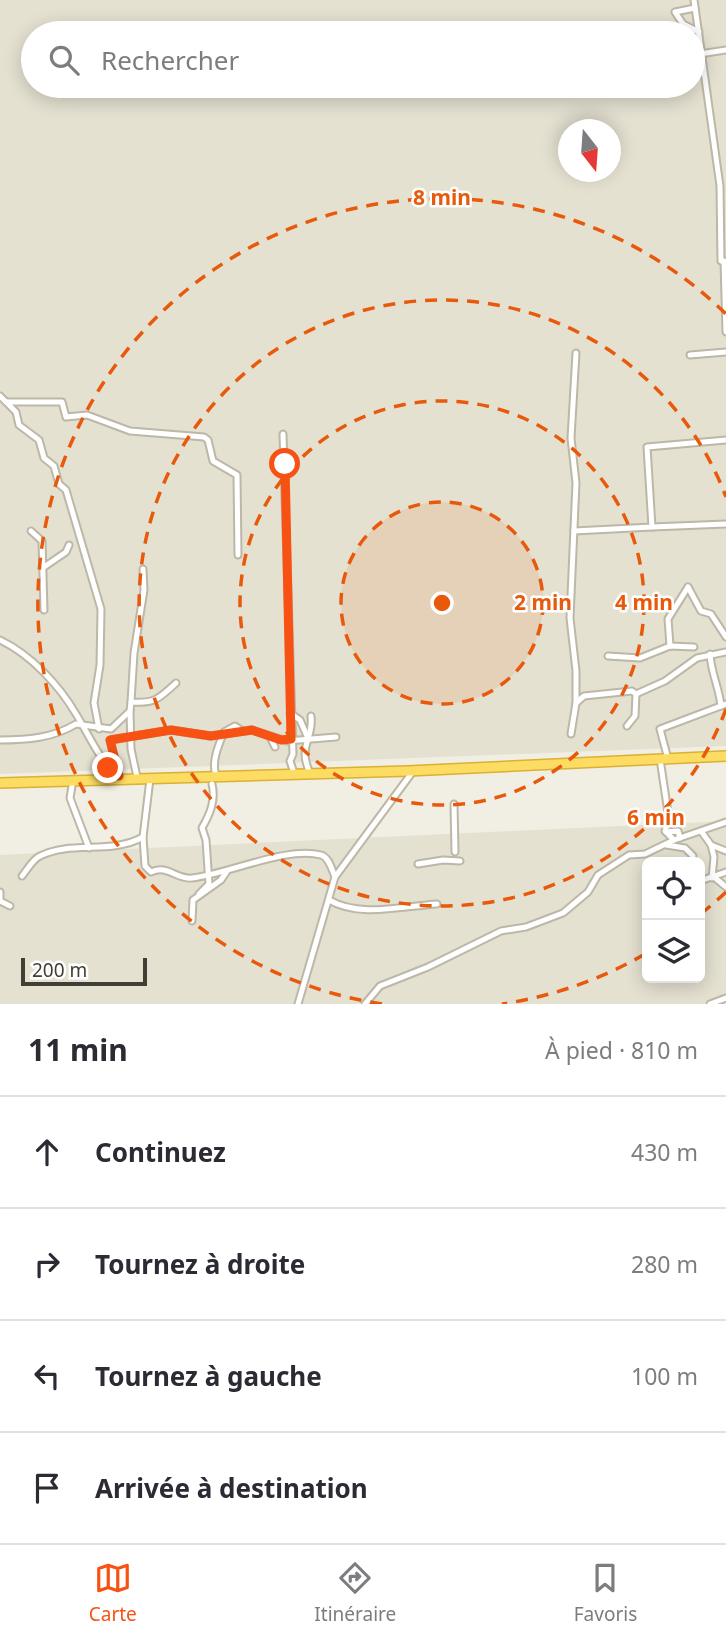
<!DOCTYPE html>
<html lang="fr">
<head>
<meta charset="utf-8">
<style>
  :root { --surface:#fff; --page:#f7f7f7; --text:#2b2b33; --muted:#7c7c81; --line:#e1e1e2; --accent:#f75214 }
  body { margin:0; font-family:"Noto Sans",sans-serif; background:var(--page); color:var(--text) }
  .controls { position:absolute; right:21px; bottom:21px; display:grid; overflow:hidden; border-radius:10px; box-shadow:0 4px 18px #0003 }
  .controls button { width:63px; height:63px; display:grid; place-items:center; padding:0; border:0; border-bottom:2px solid var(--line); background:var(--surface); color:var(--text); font:35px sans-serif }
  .compass { position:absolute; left:558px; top:119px; width:63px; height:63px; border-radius:50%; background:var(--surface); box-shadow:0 4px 18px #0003; rotate:163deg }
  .scale { position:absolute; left:21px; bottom:18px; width:126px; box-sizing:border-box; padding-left:7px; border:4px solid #433e33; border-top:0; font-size:19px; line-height:24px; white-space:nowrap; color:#433e33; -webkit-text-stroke:5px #fff; paint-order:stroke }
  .stop { position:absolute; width:21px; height:21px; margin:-16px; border:5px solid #f75214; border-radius:50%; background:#fff }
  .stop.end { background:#f75214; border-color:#fff; box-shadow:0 2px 7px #0008 }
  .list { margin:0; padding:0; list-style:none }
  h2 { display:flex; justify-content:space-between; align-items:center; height:91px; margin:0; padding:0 28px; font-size:30px }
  h2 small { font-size:23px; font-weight:400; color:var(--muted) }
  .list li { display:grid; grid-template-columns:46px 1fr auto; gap:21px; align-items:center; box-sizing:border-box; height:112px; padding:0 28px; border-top:2px solid var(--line) }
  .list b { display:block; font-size:26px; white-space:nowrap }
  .list em { font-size:23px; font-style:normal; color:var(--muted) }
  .icon { flex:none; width:38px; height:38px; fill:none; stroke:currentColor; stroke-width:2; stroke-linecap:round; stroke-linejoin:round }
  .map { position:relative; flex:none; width:726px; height:1004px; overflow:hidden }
  .search { position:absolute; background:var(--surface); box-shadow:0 4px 18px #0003; left:21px; right:21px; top:21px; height:77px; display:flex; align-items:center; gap:18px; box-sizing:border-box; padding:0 24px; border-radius:38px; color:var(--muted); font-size:26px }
  .sheet { height:539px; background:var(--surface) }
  nav { display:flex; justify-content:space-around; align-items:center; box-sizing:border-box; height:98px; border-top:2px solid var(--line); background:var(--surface); font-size:19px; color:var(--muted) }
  nav a { display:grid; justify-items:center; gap:4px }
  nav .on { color:var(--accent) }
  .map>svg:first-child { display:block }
  .residential { fill:#e5e1d1; fill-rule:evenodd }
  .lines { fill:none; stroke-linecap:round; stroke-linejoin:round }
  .street-casing { stroke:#bcb7a6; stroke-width:9 }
  .highway-casing { stroke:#dab133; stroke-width:12 }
  .street { stroke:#fff; stroke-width:5 }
  .highway { stroke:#fcdc63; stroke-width:9 }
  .route { stroke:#f75214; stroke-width:9 }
  .ring { fill:none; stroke:#e8590c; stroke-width:3.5; stroke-dasharray:12 9 }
  .centre { fill:#e8590c; stroke:#fff; stroke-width:3.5 }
  .ring-label { font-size:21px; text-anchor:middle; font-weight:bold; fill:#e8590c; stroke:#fff; stroke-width:5; stroke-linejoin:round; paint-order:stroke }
</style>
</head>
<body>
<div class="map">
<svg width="726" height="1004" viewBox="0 0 726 1004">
  <rect width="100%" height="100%" fill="#f1eee3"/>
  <!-- residential -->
  <g class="residential">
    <path d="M 0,0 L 726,0 L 726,746 L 0,774 ZM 33,33 L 693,33 L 693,86 L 33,86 ZM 568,130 L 610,130 L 610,172 L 568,172 Z"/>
    <path d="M 726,821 L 726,1004 L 0,1004 L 0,855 ZM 647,862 L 700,862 L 700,978 L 647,978 Z"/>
  </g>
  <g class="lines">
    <defs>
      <g id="street">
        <path d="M 694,0 L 720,186 L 721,261 L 726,262"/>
        <path d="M 695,8 L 675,12 L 683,24 L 699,32"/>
        <path d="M 693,55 L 726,50"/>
        <path d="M 724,261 L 726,332"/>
        <path d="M 690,355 L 726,352"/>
        <path d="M 0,396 L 16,412 L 19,425 L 39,440 L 44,458 L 54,466 L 59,484 L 66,490 L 101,609 L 100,665 L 94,703 L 99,729"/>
        <path d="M 7,402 L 62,402 L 66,417 L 87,415 L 130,431 L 204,437 L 208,440 L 213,461 L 237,475 L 238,555"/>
        <path d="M 283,434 L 293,754 L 290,761 L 294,773"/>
        <path d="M 652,527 L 726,524"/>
        <path d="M 31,531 L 42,541 L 44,610"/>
        <path d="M 574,531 L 652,527 L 647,447 L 726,440"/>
        <path d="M 44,567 L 66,552 L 69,545"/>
        <path d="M 688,587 L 701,611 L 711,614 L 726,637"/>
        <path d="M 0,640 C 30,654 59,685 76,714 C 89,735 99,760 118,776"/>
        <path d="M 670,646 L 668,619 L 688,587"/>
        <path d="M 710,654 C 711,673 719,687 721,706"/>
        <path d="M 608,656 L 640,658 L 670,646 L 694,647"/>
        <path d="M 131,702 L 134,653 L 144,590 L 143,569"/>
        <path d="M 576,703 L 576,671 L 570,618 L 576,483 L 571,438 L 576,353"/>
        <path d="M 130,711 L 131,749 L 137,777"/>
        <path d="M 290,713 L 300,720 L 307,736"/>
        <path d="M 627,726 L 635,716 L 636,694"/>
        <path d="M 571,734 L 576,703 L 584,696 L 632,691 L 636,694 L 665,681 L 697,658 L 726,652"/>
        <path d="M 270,737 L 275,747"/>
        <path d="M 0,740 C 27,740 53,738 76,724 L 111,729 L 130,711 L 131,702 C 154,704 159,699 176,683"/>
        <path d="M 660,759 L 669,819 L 665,831 L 674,840"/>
        <path d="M 668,759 L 660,729 L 726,704"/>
        <path d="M 310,773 C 297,746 314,739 311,716"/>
        <path d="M 216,775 C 211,762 219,744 224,732 L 235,726 L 241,730"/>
        <path d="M 119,776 L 110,740 L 171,730 L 210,736 L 252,730 L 287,741 L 336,737"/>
        <path d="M 150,779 L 143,837 L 145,866 L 151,872 C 167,864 177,880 192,878 C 229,874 286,846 321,855 C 329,857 332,870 335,877"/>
        <path d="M 73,780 L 70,798 L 89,848"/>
        <path d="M 454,804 L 455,852"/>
        <path d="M 701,831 L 711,845 L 726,851"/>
        <path d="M 666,832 L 678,831 L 680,838"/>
        <path d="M 666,845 L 685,848 L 693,856"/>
        <path d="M 711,845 L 714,857 L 712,878"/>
        <path d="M 418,864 L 443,860 L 460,861"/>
        <path d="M 22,876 C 27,870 33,859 40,856 C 72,840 111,855 143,837"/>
        <path d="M 714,877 L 726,887"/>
        <path d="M 700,881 L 726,872"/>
        <path d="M 0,892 L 0,901 L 10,906"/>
        <path d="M 199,894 L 209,884 L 206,840 L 202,828 C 210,814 216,800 212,784"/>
        <path d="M 329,900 C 360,918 402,906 437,904"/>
        <path d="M 192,921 L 193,900 L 221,880 L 227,871"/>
        <path d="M 298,1004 L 335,877 L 414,770"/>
        <path d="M 365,1004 L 380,986 L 428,967 L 501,931 L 526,927 L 563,913 L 588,892 L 598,875 L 629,855 L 645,854 L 674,840 L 726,822"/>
        <path d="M 710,1004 L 726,998"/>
      </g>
      <path id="highway" d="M 0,783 L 408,771 L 726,756"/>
    </defs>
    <!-- street casing -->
    <use href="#street" class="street-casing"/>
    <!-- highway casing -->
    <use href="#highway" class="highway-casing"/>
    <!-- street -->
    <use href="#street" class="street"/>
    <!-- highway -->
    <use href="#highway" class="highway"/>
  </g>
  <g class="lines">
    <!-- route -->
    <path class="route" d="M 108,768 L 119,776 L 110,740 L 171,730 L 211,736 L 252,730 L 281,740 L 291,739 L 285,464"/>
  </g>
  <!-- distance rings -->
  <circle cx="442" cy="603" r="101" fill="#e8590c" fill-opacity=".12"/>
  <g class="ring">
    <circle cx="442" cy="603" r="101"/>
    <circle cx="442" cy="603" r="202"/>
    <path d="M726 709A303 303 0 1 1 726 497"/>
    <path d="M726 892A405 405 0 0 1 702 913M645 954A405 405 0 0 1 502 1004M382 1004A405 405 0 1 1 726 314"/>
  </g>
  <circle cx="442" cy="603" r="10" class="centre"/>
  <g class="ring-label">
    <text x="442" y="205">8 min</text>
    <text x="543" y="610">2 min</text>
    <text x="644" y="610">4 min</text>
    <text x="656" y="825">6 min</text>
  </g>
</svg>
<div class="controls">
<button><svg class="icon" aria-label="locate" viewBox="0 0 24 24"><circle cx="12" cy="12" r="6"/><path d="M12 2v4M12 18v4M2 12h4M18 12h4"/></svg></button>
<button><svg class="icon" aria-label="layers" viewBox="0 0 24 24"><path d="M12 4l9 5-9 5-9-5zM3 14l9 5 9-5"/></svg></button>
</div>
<svg class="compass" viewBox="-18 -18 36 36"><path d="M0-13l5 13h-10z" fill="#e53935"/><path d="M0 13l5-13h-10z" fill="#7c7c81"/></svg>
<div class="scale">200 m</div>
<div class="stop" style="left:285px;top:464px"></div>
<div class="stop end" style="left:108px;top:768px"></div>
<div class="search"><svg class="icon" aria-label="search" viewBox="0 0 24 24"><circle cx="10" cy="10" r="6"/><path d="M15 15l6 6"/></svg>Rechercher</div>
</div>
<section class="sheet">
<h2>11 min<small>À pied · 810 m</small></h2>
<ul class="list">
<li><svg class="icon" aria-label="ahead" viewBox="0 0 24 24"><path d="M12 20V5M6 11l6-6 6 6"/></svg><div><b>Continuez</b></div><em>430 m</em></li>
<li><svg class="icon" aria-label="right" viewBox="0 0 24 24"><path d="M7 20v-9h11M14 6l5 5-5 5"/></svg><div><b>Tournez à droite</b></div><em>280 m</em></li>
<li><svg class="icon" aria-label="left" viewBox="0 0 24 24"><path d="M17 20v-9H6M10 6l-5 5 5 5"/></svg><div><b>Tournez à gauche</b></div><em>100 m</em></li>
<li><svg class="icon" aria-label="arrive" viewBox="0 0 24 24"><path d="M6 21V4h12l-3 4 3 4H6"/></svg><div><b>Arrivée à destination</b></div></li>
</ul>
</section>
<nav>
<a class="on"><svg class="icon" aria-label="map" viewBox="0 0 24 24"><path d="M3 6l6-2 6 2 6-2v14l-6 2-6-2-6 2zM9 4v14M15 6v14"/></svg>Carte</a>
<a><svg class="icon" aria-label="directions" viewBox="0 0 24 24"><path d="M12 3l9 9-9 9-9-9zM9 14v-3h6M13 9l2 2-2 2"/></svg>Itinéraire</a>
<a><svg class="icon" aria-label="saved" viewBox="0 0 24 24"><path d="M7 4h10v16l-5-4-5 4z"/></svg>Favoris</a>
</nav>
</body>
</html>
